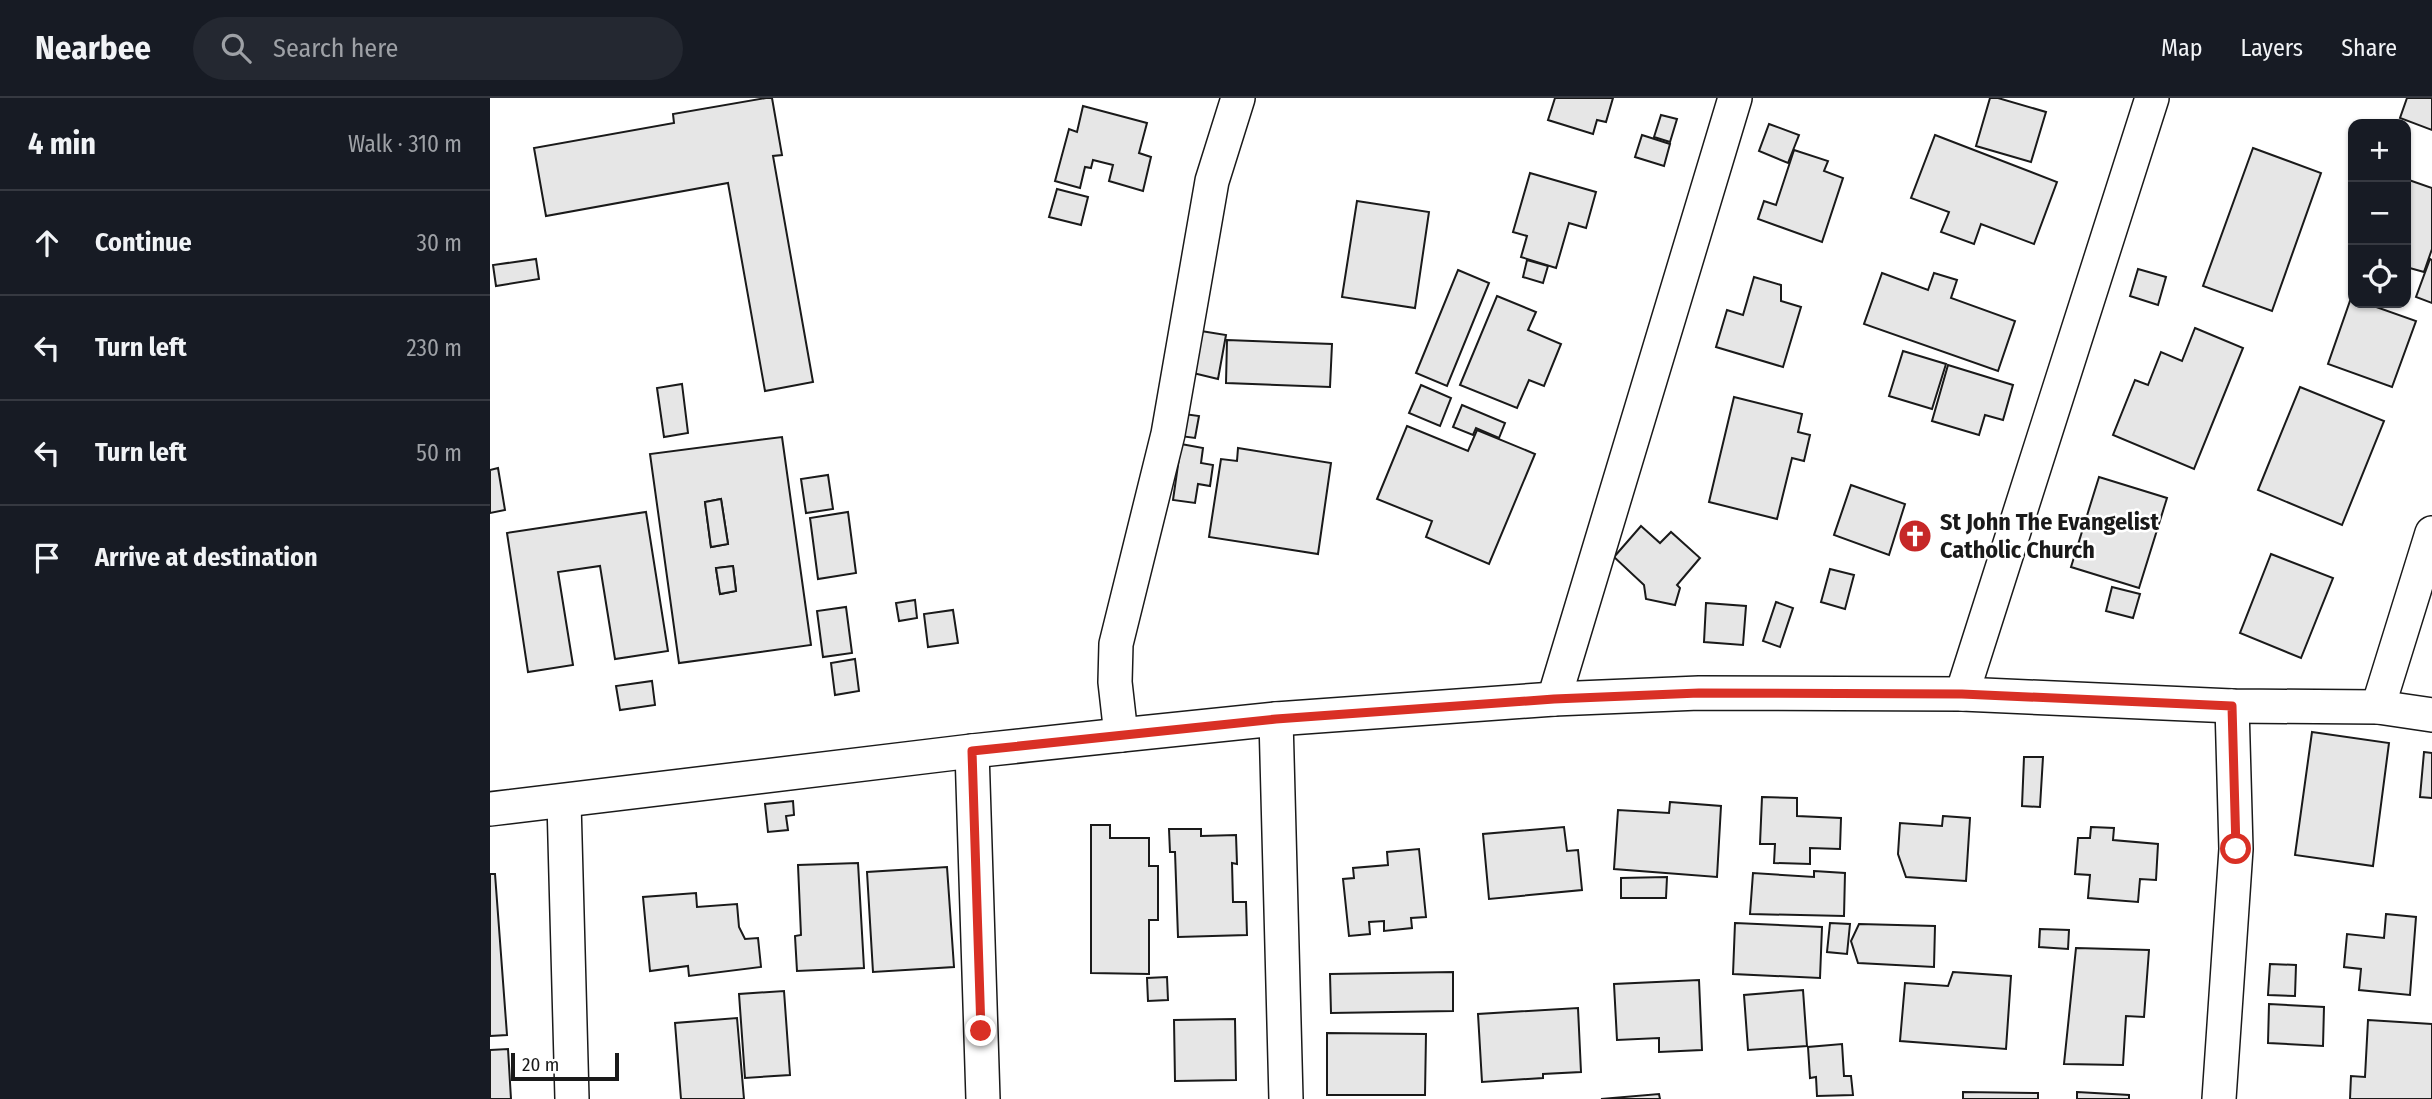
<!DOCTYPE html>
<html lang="en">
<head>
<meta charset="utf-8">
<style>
  :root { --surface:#171b24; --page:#242831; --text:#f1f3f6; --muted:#9ea1a6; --line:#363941 }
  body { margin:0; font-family:"Fira Sans Condensed",sans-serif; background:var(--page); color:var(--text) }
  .controls { position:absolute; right:21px; top:21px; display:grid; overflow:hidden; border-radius:14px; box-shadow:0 2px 5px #0004 }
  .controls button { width:63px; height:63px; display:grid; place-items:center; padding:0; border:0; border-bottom:2px solid var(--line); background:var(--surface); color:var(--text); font:35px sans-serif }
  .scale { position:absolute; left:21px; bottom:18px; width:108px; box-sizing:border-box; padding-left:7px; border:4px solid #1a1a1a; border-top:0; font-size:19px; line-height:24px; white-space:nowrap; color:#1a1a1a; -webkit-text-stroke:5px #fff; paint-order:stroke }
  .stop { position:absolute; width:21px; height:21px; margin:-16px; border:5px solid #d93025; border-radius:50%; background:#fff }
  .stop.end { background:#d93025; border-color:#fff; box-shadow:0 2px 7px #0008 }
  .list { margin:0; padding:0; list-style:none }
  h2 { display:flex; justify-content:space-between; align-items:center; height:91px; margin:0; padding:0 28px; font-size:30px }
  h2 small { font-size:23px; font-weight:400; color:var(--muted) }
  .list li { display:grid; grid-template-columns:46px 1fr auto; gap:21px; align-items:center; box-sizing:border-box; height:105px; padding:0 28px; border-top:2px solid var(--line) }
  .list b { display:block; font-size:26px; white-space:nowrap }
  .list em { font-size:23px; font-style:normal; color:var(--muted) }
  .icon { flex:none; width:38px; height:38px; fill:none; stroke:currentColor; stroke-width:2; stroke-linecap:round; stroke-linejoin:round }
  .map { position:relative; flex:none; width:1942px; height:1001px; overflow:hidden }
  header { display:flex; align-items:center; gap:42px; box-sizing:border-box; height:98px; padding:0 35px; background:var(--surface); border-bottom:2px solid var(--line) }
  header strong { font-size:33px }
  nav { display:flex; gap:38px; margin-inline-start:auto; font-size:24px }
  .search { width:490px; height:63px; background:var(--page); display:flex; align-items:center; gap:18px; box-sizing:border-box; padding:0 24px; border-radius:38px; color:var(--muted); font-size:26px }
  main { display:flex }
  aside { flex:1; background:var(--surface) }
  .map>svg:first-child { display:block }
  .building { fill:#e6e6e6; stroke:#1a1a1a; stroke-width:2; fill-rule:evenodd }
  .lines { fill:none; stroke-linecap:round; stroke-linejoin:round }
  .street-casing { stroke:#1a1a1a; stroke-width:36 }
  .street { stroke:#fff; stroke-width:33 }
  .route { stroke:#d93025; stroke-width:9 }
  .labels { text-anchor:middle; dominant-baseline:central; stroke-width:5; stroke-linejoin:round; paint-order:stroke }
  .poi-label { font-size:24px; font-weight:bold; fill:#1a1a1a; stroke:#fff; text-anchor:start }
</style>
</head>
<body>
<header>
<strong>Nearbee</strong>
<div class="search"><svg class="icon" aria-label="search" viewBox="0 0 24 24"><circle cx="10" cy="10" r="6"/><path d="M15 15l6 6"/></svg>Search here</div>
<nav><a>Map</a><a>Layers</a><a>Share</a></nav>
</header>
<main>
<aside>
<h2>4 min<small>Walk · 310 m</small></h2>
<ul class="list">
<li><svg class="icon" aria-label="ahead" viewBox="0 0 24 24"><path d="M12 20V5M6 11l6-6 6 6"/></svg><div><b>Continue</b></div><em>30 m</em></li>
<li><svg class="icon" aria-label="left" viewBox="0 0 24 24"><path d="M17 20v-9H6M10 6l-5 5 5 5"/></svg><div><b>Turn left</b></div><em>230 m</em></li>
<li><svg class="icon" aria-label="left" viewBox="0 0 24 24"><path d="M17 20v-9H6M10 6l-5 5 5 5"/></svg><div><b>Turn left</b></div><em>50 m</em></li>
<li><svg class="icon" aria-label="arrive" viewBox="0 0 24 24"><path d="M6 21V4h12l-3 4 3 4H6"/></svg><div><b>Arrive at destination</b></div></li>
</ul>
</aside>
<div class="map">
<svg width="1942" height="1001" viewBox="0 0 1942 1001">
  <rect width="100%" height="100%" fill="#fff"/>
  <!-- building -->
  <g class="building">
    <path d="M 276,0 L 282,0 L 292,57 L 283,58 L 323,284 L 275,293 L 238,85 L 56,118 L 44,50 L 184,25 L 183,16 Z"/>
    <path d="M 1065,0 L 1123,0 L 1116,24 L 1107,22 L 1103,36 L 1058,22 Z"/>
    <path d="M 1500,0 L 1508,0 L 1556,14 L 1541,64 L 1486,48 Z"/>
    <path d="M 1917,0 L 1942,0 L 1942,32 L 1910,20 Z"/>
    <path d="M 593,8 L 657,25 L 649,55 L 661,59 L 653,93 L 619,83 L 623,67 L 603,62 L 601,70 L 595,69 L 590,90 L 565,83 L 579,31 L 587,34 Z"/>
    <path d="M 1171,17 L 1187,21 L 1180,44 L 1164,39 Z"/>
    <path d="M 1279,26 L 1309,37 L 1298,65 L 1269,53 Z"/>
    <path d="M 1152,37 L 1180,46 L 1174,68 L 1145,59 Z"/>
    <path d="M 1445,37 L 1567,84 L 1544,146 L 1491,126 L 1484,146 L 1451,134 L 1459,114 L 1421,100 Z"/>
    <path d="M 1763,50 L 1831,75 L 1782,213 L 1713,188 Z"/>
    <path d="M 1304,52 L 1338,63 L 1334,73 L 1353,80 L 1332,144 L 1268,121 L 1274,103 L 1286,107 Z"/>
    <path d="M 1040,75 L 1106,94 L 1096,130 L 1079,125 L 1066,170 L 1031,159 L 1037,138 L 1023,134 Z"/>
    <path d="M 1916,81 L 1942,90 L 1942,151 L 1934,174 L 1916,169 Z"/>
    <path d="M 567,91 L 598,99 L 591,127 L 559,119 Z"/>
    <path d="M 867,103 L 939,114 L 925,210 L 852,199 Z"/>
    <path d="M 46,161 L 49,181 L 6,188 L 3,167 Z"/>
    <path d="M 1940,161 L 1942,162 L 1942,205 L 1926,199 Z"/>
    <path d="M 1037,162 L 1058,168 L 1053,185 L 1033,179 Z"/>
    <path d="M 1648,171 L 1676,179 L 1668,207 L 1640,198 Z"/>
    <path d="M 968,172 L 999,185 L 957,288 L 926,275 Z"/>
    <path d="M 1392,175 L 1438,192 L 1444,175 L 1467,182 L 1461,200 L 1525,223 L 1508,273 L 1374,226 Z"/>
    <path d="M 1264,179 L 1291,187 L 1291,203 L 1311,209 L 1293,269 L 1226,249 L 1237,212 L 1253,217 Z"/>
    <path d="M 1007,198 L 1046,214 L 1038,232 L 1071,246 L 1054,288 L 1039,282 L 1027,310 L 970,287 Z"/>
    <path d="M 1861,200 L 1863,200 L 1863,205 L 1875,205 L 1926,223 L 1902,289 L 1838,266 Z"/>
    <path d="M 1705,230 L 1753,250 L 1704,371 L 1623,337 L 1645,282 L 1658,287 L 1671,254 L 1692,263 Z"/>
    <path d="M 711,233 L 736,237 L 728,281 L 703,275 Z"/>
    <path d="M 737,242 L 842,246 L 840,289 L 736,285 Z"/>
    <path d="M 1413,253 L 1456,266 L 1442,311 L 1399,298 Z"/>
    <path d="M 1458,267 L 1523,287 L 1513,322 L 1495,317 L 1489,337 L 1442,323 Z"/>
    <path d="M 192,286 L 198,335 L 174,339 L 167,290 Z"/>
    <path d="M 931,287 L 961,300 L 950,328 L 919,315 Z"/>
    <path d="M 1810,289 L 1894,323 L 1852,427 L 1768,392 Z"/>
    <path d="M 1244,299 L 1312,316 L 1308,334 L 1320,337 L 1314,363 L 1302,360 L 1287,421 L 1219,404 Z"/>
    <path d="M 972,307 L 1015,325 L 1009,340 L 986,330 L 983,337 L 963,329 Z"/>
    <path d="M 694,316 L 709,318 L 705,340 L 690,338 Z"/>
    <path d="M 917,328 L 978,353 L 987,332 L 1045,356 L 999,466 L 936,439 L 942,423 L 887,401 Z"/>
    <path d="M 292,339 L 321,547 L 189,565 L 160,356 ZM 231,401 L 238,446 L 221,449 L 215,404 ZM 243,468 L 246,493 L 230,496 L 226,470 Z"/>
    <path d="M 691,346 L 713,350 L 711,365 L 723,367 L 720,388 L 708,386 L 705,405 L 683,402 Z"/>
    <path d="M 748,350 L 841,365 L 828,456 L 719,439 L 731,361 L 747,363 Z"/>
    <path d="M 8,370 L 15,412 L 0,415 L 0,372 Z"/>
    <path d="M 338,377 L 343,411 L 316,415 L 311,381 Z"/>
    <path d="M 1609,379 L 1677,400 L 1649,490 L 1581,469 Z"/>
    <path d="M 1361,387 L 1415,406 L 1399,457 L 1344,437 Z"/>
    <path d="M 231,401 L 238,446 L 221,449 L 215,404 Z"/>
    <path d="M 156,414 L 178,553 L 125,561 L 110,468 L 68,474 L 83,567 L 38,574 L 17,435 Z"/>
    <path d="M 358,414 L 366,475 L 328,481 L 320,420 Z"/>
    <path d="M 1151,428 L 1170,445 L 1181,434 L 1210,460 L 1187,487 L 1190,490 L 1185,507 L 1156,501 L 1154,487 L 1124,459 Z"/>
    <path d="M 1781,456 L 1843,480 L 1811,560 L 1750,535 Z"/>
    <path d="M 243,468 L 246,493 L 230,496 L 226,470 Z"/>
    <path d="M 1340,471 L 1364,477 L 1355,511 L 1331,504 Z"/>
    <path d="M 1622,489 L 1650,496 L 1643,520 L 1616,513 Z"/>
    <path d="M 425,502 L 427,520 L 409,523 L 406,505 Z"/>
    <path d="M 1286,504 L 1303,510 L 1290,549 L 1273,543 Z"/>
    <path d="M 1216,505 L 1256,508 L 1253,547 L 1214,544 Z"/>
    <path d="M 356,509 L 362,555 L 333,559 L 327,513 Z"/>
    <path d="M 463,512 L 468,545 L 438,549 L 434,516 Z"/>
    <path d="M 365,561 L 369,593 L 345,597 L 341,565 Z"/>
    <path d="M 162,583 L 165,607 L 130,612 L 126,588 Z"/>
    <path d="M 1822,634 L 1899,645 L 1883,768 L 1805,757 Z"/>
    <path d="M 1934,654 L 1942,655 L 1942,700 L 1930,699 Z"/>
    <path d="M 1534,659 L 1553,659 L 1550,709 L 1532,708 Z"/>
    <path d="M 1272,699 L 1307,700 L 1307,718 L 1351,720 L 1350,751 L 1320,750 L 1320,766 L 1284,765 L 1285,746 L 1270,746 Z"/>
    <path d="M 303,703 L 304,717 L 296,718 L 298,732 L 278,734 L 275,706 Z"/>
    <path d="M 1180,704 L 1231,708 L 1227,779 L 1124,771 L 1128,712 L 1179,715 Z"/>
    <path d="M 1453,718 L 1480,720 L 1476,783 L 1416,779 L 1408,756 L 1410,725 L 1452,728 Z"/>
    <path d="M 601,727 L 620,727 L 620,740 L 659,740 L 659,768 L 668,768 L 668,822 L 659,822 L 659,876 L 601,875 Z"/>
    <path d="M 1074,729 L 1077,753 L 1088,752 L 1092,792 L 999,801 L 993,736 Z"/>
    <path d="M 1601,729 L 1624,730 L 1623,742 L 1668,746 L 1666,782 L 1650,781 L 1648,804 L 1598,800 L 1600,777 L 1585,776 L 1588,740 L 1600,740 Z"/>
    <path d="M 679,731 L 711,731 L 711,738 L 746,737 L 747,766 L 742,765 L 743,804 L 756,804 L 757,837 L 688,839 L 685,754 L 680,754 Z"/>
    <path d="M 929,751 L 936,819 L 921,820 L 922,830 L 894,833 L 894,823 L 879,824 L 880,836 L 859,838 L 853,781 L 864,780 L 863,770 L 898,767 L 897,754 Z"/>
    <path d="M 368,765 L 374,870 L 307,873 L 305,838 L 311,837 L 308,767 Z"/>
    <path d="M 457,769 L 464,869 L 383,874 L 377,774 Z"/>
    <path d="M 1324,773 L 1355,775 L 1354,818 L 1260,816 L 1263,775 L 1324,779 Z"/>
    <path d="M 0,776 L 5,776 L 17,937 L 0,938 Z"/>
    <path d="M 1177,779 L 1176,800 L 1131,800 L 1131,780 Z"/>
    <path d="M 206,795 L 207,809 L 247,806 L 249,829 L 255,841 L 268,840 L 271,869 L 199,878 L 198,868 L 160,873 L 153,799 Z"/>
    <path d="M 1896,816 L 1926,819 L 1920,897 L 1869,892 L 1871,871 L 1854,869 L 1857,836 L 1894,840 Z"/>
    <path d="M 1245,825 L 1332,829 L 1330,880 L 1243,876 Z"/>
    <path d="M 1340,825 L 1360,826 L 1357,856 L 1337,854 Z"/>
    <path d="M 1369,826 L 1445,828 L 1444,869 L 1368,865 L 1361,843 Z"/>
    <path d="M 1550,831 L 1579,832 L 1578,851 L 1549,849 Z"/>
    <path d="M 1586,850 L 1659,852 L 1654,919 L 1636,918 L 1633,967 L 1574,966 Z"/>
    <path d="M 1780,866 L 1806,867 L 1805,898 L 1778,897 Z"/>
    <path d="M 963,874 L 963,913 L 841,915 L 840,876 Z"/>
    <path d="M 1463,874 L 1521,878 L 1516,951 L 1410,943 L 1415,885 L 1458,888 Z"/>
    <path d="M 677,879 L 678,902 L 658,903 L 657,880 Z"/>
    <path d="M 1209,882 L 1212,952 L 1169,954 L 1169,940 L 1127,942 L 1124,886 Z"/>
    <path d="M 1313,892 L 1317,948 L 1258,952 L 1254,897 Z"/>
    <path d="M 294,893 L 300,977 L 255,980 L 249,896 Z"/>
    <path d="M 1779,906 L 1834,909 L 1833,948 L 1778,945 Z"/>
    <path d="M 1088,910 L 1091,974 L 1053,976 L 1053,980 L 992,984 L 988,916 Z"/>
    <path d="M 247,920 L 254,1001 L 191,1001 L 185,925 Z"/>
    <path d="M 745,921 L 746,982 L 685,983 L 684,922 Z"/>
    <path d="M 1878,922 L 1942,926 L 1942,1001 L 1860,1001 L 1861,978 L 1875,979 Z"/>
    <path d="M 837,935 L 936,936 L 935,997 L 837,997 Z"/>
    <path d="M 1352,946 L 1354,978 L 1361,978 L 1363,997 L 1327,998 L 1326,979 L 1320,980 L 1318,949 Z"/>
    <path d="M 18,951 L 21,1001 L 0,1001 L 0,952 Z"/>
    <path d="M 1473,994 L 1548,995 L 1548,1001 L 1473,1001 Z"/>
    <path d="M 1587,994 L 1639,997 L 1639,1001 L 1587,1001 Z"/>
    <path d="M 1169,996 L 1170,1001 L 1111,1001 Z"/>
  </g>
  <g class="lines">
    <defs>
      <g id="street">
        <path d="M 1472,596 L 1662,0"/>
        <path d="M 1064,601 L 1245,0"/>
        <path d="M 1888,609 L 1942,435"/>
        <path d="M 786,621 L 796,1001"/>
        <path d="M 631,637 L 625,584 L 626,546 L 678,336 L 722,83 L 748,0"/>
        <path d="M 482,653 L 493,1001"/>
        <path d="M 74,704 L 82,1001"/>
        <path d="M 0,711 L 482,653 L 631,637 L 786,621 L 1064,601 L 1209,595 L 1472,596 L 1742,608 L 1888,609 L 1942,617"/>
        <path d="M 1729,1001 L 1746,751 L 1742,608"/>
      </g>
    </defs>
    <!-- street casing -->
    <use href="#street" class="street-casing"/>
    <!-- street -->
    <use href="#street" class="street"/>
  </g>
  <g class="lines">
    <!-- route -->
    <path class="route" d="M 491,933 L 482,653 L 786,621 L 1064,601 L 1209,595 L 1472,596 L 1742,608 L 1746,751"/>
  </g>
  <!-- icons -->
  <defs>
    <symbol id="church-disc" viewBox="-11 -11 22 22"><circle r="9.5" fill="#c62828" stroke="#fff"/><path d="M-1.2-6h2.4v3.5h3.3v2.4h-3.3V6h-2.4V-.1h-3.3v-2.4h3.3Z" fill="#fff"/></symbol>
  </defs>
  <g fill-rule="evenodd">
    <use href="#church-disc" x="1406" y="419" width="38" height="38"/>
  </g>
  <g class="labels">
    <!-- poi labels -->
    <g class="poi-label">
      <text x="1450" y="424">St John The Evangelist<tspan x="1450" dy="28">Catholic Church</tspan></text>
    </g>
  </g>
</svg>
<div class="controls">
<button>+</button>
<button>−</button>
<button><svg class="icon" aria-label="locate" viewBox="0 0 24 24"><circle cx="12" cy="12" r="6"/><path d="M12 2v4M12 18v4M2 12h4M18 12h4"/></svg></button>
</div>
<div class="scale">20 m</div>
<div class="stop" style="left:1746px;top:751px"></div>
<div class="stop end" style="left:491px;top:933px"></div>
</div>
</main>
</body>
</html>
